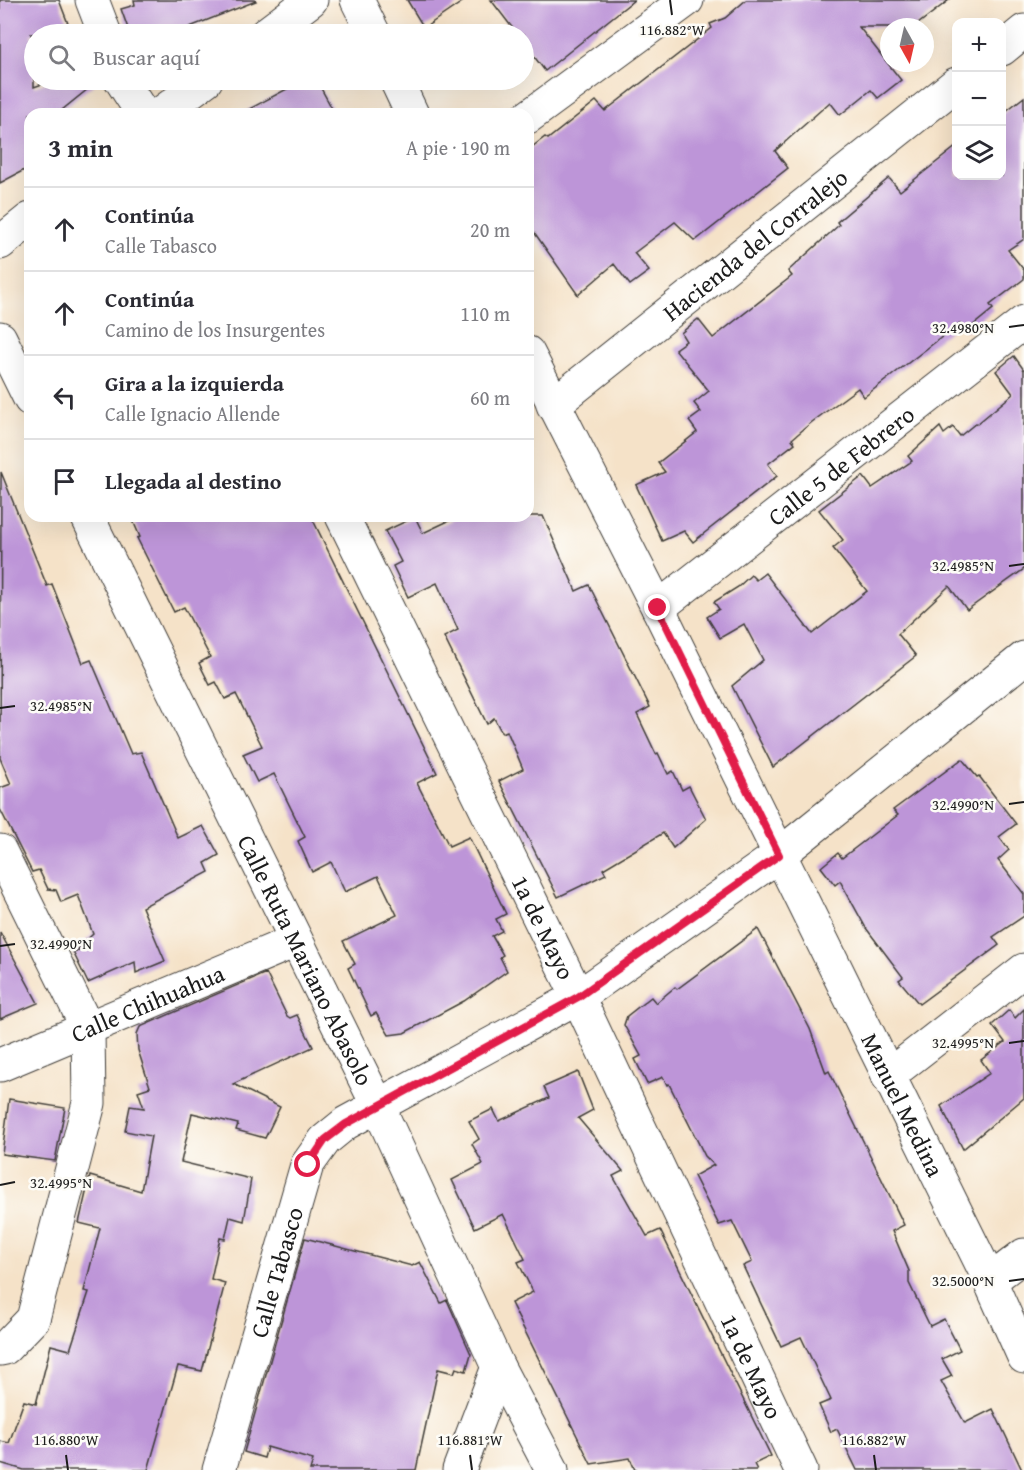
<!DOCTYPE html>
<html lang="es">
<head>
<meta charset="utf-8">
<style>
  :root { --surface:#fff; --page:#f2f2f3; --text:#2b2b33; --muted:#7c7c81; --line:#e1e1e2 }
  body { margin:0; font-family:"Gentium Book Plus",serif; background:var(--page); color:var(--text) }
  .controls { position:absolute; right:18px; top:18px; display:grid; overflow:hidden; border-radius:12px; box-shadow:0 6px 24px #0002 }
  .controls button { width:54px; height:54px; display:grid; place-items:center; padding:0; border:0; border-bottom:2px solid var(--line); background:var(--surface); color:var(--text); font:30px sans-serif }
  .compass { position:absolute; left:880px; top:18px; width:54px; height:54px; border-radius:50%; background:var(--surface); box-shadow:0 6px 24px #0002; rotate:172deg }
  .stop { position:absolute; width:18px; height:18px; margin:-14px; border:4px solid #e11d48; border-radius:50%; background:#fff }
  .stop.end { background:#e11d48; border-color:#fff; box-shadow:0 2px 6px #0008 }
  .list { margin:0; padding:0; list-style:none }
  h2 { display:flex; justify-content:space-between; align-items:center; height:78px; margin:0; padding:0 24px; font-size:26px }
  h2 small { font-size:20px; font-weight:400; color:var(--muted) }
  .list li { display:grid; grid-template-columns:39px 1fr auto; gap:18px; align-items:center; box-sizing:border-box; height:84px; padding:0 24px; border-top:2px solid var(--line) }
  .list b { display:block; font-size:22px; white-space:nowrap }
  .list p { margin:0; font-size:20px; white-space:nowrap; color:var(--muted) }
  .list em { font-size:20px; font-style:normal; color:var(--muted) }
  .icon { flex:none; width:33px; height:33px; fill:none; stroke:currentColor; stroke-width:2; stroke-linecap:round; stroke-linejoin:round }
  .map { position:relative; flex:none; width:1024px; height:1470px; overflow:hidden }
  .search { position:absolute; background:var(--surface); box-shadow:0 6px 24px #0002; left:24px; top:24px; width:510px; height:66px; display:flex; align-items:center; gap:15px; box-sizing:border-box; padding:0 21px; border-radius:33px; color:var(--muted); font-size:22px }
  .panel { position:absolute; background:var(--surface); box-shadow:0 6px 24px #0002; left:24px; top:108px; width:510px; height:414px; border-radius:18px }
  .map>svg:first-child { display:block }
  .building { fill:#bd95d8 }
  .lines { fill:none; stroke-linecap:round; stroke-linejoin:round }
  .street-casing { stroke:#3d3a36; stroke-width:35 }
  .secondary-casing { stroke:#3d3a36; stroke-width:35 }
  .street { stroke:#fff; stroke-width:33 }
  .secondary { stroke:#fff; stroke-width:33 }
  .route { stroke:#e11d48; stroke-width:8 }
  .ticks { fill:none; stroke:#1c1c1c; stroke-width:2 }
  .labels { text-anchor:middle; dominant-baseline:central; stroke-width:5; stroke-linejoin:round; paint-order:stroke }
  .street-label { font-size:24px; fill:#1c1c1c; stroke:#fdfcf7 }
  .ticks-label { font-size:15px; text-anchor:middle; fill:#1c1c1c; stroke:#fdfcf7; stroke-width:5; stroke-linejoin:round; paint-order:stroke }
</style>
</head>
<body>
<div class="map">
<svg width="1024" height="1470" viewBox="0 0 1024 1470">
  <rect width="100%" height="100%" fill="#fdfcf7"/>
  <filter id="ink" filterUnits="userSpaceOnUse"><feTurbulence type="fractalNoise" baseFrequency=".0167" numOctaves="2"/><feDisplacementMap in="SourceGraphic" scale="12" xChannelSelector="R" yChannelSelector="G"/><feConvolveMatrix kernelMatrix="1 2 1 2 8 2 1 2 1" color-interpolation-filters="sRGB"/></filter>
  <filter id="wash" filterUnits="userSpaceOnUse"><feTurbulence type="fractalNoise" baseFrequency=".008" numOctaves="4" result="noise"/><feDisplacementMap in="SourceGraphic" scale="24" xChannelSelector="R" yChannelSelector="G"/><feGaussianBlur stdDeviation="1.35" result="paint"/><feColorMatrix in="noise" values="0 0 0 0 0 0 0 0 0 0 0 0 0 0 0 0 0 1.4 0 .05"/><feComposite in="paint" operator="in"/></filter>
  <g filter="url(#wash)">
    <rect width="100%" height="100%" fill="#f5e2c8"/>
    <g id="blocks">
      <!-- building -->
      <g class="building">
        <path d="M 0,0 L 59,0 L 72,34 L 31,34 L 34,44 L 34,87 L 54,80 L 99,80 L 57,114 L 30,114 L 30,167 L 0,183 Z"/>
        <path d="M 134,0 L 255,0 L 256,1 L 172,34 L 130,34 L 121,9 L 135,5 Z"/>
        <path d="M 407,0 L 465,0 L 424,28 Z"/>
        <path d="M 491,0 L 634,0 L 545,71 L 524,43 L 524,34 L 517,34 Z"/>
        <path d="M 746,0 L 949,0 L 914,27 L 859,27 L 901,80 L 878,98 L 871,90 L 840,115 L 830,102 L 775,151 L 788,168 L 695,241 L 675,222 L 634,253 L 649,271 L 630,285 L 614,264 L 578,295 L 534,232 L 528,232 L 528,150 L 545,137 L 548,139 L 596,101 L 605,111 L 712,28 L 710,24 L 725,18 Z"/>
        <path d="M 317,81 L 335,114 L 240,114 L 300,82 L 304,88 Z"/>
        <path d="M 1024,97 L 1024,239 L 1008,250 L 1024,270 L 1024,279 L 990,305 L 993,309 L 966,331 L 960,323 L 864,397 L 858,388 L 812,422 L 792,439 L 795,443 L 768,464 L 777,476 L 693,542 L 684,531 L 662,541 L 636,485 L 665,472 L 658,463 L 697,432 L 689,421 L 701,412 L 694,403 L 709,391 L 675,349 L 686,341 L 681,333 L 698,319 L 713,338 L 792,276 L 788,271 L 839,225 L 837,222 L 889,178 L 900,191 L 957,146 L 957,176 L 1002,176 L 1002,114 Z"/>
        <path d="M 1014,356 L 1024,370 L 1024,569 L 967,610 L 949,586 L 898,634 L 916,656 L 773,767 L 732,686 L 763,660 L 744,624 L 720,638 L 707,617 L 719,609 L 714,602 L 738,587 L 751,575 L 756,580 L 765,573 L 812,634 L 867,591 L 833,548 L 843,540 L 819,510 L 863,476 L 872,488 L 912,461 L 908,456 L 940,427 L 944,434 L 953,427 L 960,436 L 976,423 L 977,424 L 1013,394 L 996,371 Z"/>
        <path d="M 1,472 L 47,586 L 52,584 L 83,663 L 91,660 L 131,754 L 141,752 L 178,838 L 203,826 L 219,855 L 205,863 L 209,872 L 142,907 L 165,961 L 136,973 L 135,962 L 88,983 L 73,952 L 79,950 L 78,948 L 93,934 L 78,895 L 61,902 L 56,890 L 48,889 L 39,870 L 32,872 L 0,809 L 0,788 L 11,784 L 0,758 Z"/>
        <path d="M 131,516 L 311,516 L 437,773 L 417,783 L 449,846 L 469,837 L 506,914 L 496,919 L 502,931 L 492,936 L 503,955 L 500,957 L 507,971 L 464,1001 L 404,1033 L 389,1035 L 376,1013 L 371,1016 L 348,968 L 355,964 L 343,941 L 397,915 L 378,876 L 345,892 L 331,862 L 312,872 L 298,841 L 305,837 L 274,774 L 257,782 L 243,754 L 262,746 L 236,694 L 225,699 L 216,682 L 210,685 L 199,663 L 210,657 L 184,607 L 174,612 L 137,538 L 140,537 Z"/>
        <path d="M 459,516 L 543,516 L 576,591 L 589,585 L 650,707 L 637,714 L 656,754 L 658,753 L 668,774 L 673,771 L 682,790 L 689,786 L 706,819 L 673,848 L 663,833 L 603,869 L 606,874 L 558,897 L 499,781 L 523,769 L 507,731 L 502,733 L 494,718 L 487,724 L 444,637 L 458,630 L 437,583 L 408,597 L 393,566 L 401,562 L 385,531 L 415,517 L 423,533 Z"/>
        <path d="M 962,759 L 977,777 L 979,776 L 1016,824 L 999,837 L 1009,850 L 998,860 L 1024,894 L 1024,916 L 993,937 L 999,945 L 919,1004 L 899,980 L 903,977 L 866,928 L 840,881 L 835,885 L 821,867 L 838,853 L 842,858 L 898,815 L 893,810 Z"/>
        <path d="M 758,929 L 810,1029 L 826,1073 L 829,1071 L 904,1225 L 892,1231 L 909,1271 L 909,1283 L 930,1326 L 944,1319 L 960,1350 L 942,1359 L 952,1376 L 941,1381 L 965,1423 L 993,1409 L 1022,1470 L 857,1470 L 837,1429 L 831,1432 L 819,1405 L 831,1400 L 801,1337 L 781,1346 L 743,1266 L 752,1262 L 732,1221 L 719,1225 L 694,1176 L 714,1165 L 705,1156 L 669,1084 L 667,1085 L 663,1077 L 647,1084 L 635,1059 L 641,1056 L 624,1025 L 627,1016 L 651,997 L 656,1003 L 675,987 L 677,989 Z"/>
        <path d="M 0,932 L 38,1003 L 0,1019 Z"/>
        <path d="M 266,973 L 287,1016 L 290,1018 L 297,1015 L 313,1047 L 233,1084 L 280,1107 L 265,1138 L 236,1130 L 238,1124 L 192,1113 L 181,1162 L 251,1179 L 244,1221 L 230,1217 L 225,1239 L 220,1238 L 211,1279 L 225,1283 L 202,1371 L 178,1366 L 148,1470 L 24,1470 L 0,1463 L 0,1441 L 9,1443 L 24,1401 L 36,1404 L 51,1345 L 70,1350 L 89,1292 L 84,1291 L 100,1228 L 79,1223 L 90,1176 L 141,1191 L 151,1136 L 125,1131 L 130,1106 L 144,1108 L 138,1091 L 150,1087 L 138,1050 L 137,1034 L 140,1027 Z"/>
        <path d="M 1024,1009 L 1024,1098 L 963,1149 L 941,1106 L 990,1073 L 981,1060 L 1005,1042 L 992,1025 L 1009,1010 L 1015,1018 Z"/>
        <path d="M 578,1072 L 593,1110 L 578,1118 L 623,1171 L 613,1176 L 647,1236 L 660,1230 L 771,1456 L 754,1464 L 757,1470 L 635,1470 L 630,1458 L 591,1464 L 511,1303 L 533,1292 L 518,1262 L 525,1259 L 503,1214 L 475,1228 L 452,1180 L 483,1164 L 472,1144 L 479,1139 L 469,1121 L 493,1109 L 499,1121 L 549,1098 L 544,1087 Z"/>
        <path d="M 9,1099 L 65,1108 L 55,1161 L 2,1154 Z"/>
        <path d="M 305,1238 L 412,1266 L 420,1262 L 441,1303 L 447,1300 L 471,1354 L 466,1371 L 456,1368 L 454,1373 L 438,1369 L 416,1470 L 310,1470 L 313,1460 L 267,1447 L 264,1458 L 244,1452 Z"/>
      </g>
    </g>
  </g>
  <g filter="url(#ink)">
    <use href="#blocks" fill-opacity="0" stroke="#3d3a36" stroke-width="1.5"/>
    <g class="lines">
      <defs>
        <g id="street">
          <path d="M 92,0 L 105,34"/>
          <path d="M 266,34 L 311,0"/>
          <path d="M 1002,49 L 1024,31"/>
          <path d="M 121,80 L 143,114"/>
          <path d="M 160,114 L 206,80"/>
          <path d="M 528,117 L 687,0"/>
          <path d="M 0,243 L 30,219"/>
          <path d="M 0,338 L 30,399"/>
          <path id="s1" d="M 553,405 L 956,84"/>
          <path id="s2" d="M 87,516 L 378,1106 L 498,1367 L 552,1470"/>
          <path id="s3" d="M 342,516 L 578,997 L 801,1470"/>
          <path id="s4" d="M 658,608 L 1024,322"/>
          <path d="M 0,851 L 88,1029 L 89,1103 L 33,1319 L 5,1348 L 0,1349"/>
          <path id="s5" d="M 0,1065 L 295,941"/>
          <path d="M 888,1076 L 1024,970"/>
          <path d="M 990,1281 L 1024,1255"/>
          <path id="s6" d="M 219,1470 L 307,1165 L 325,1140 L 346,1123 L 578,997 L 779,855 L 1024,658"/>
          <path d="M 459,1470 L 498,1367"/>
        </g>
        <g id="secondary">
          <path d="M 357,0 L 374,34"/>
          <path d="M 396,80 L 412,114"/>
          <path id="s7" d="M 528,353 L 658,608 L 990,1281 L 1024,1357"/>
        </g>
      </defs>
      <!-- street casing -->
      <use href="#street" class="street-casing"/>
      <!-- secondary casing -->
      <use href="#secondary" class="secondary-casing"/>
      <!-- street -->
      <use href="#street" class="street"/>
      <!-- secondary -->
      <use href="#secondary" class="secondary"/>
    </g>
  </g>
  <g class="lines" filter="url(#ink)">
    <!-- route -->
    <path class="route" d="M 308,1165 L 325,1140 L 346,1124 L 578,997 L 779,855 L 658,608"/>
  </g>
  <!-- ticks -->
  <path class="ticks" d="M 670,0 L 672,15M 1009,327 L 1024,325M 1009,566 L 1024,564M 0,708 L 15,706M 1009,804 L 1024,802M 0,946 L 15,944M 1009,1043 L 1024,1041M 0,1185 L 15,1182M 1009,1281 L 1024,1279M 66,1455 L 68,1470M 470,1455 L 472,1470M 874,1455 L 876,1470"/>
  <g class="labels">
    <!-- street labels -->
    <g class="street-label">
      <text stroke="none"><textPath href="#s1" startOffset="258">Hacienda del Corralejo</textPath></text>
      <text stroke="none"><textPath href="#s4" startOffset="232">Calle 5 de Febrero</textPath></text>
      <text stroke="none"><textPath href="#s3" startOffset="458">1a de Mayo</textPath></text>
      <text stroke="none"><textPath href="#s2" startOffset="495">Calle Ruta Mariano Abasolo</textPath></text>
      <text stroke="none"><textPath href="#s5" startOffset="160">Calle Chihuahua</textPath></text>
      <text stroke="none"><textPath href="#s7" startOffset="840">Manuel Medina</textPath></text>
      <text stroke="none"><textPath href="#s6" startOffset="206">Calle Tabasco</textPath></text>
      <text stroke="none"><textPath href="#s3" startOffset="944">1a de Mayo</textPath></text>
    </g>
  </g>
  <g class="ticks-label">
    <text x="672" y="35">116.882°W</text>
    <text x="963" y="333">32.4980°N</text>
    <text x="963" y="571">32.4985°N</text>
    <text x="61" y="711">32.4985°N</text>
    <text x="963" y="810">32.4990°N</text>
    <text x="61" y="949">32.4990°N</text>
    <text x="963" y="1048">32.4995°N</text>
    <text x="61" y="1188">32.4995°N</text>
    <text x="963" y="1286">32.5000°N</text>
    <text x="66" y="1445">116.880°W</text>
    <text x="470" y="1445">116.881°W</text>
    <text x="874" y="1445">116.882°W</text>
  </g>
</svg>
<div class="controls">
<button>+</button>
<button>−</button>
<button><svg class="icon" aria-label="layers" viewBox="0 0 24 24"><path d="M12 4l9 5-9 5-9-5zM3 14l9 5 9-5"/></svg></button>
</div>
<svg class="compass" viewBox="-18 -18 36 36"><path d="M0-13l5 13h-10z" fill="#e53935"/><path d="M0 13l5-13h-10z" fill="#7c7c81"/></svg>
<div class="stop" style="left:308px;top:1165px"></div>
<div class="stop end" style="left:658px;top:608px"></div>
<div class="search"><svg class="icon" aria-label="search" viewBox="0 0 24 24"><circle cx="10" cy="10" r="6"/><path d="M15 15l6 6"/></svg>Buscar aquí</div>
<section class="panel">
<h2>3 min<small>A pie · 190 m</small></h2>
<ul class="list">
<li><svg class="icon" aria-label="ahead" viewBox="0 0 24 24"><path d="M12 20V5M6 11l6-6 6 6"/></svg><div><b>Continúa</b><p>Calle Tabasco</p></div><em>20 m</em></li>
<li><svg class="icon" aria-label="ahead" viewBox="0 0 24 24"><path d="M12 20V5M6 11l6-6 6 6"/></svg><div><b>Continúa</b><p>Camino de los Insurgentes</p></div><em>110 m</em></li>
<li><svg class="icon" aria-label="left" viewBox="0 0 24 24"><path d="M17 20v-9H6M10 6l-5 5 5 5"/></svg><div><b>Gira a la izquierda</b><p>Calle Ignacio Allende</p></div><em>60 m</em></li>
<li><svg class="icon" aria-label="arrive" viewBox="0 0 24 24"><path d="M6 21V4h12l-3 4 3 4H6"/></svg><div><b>Llegada al destino</b></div></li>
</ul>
</section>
</div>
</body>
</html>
